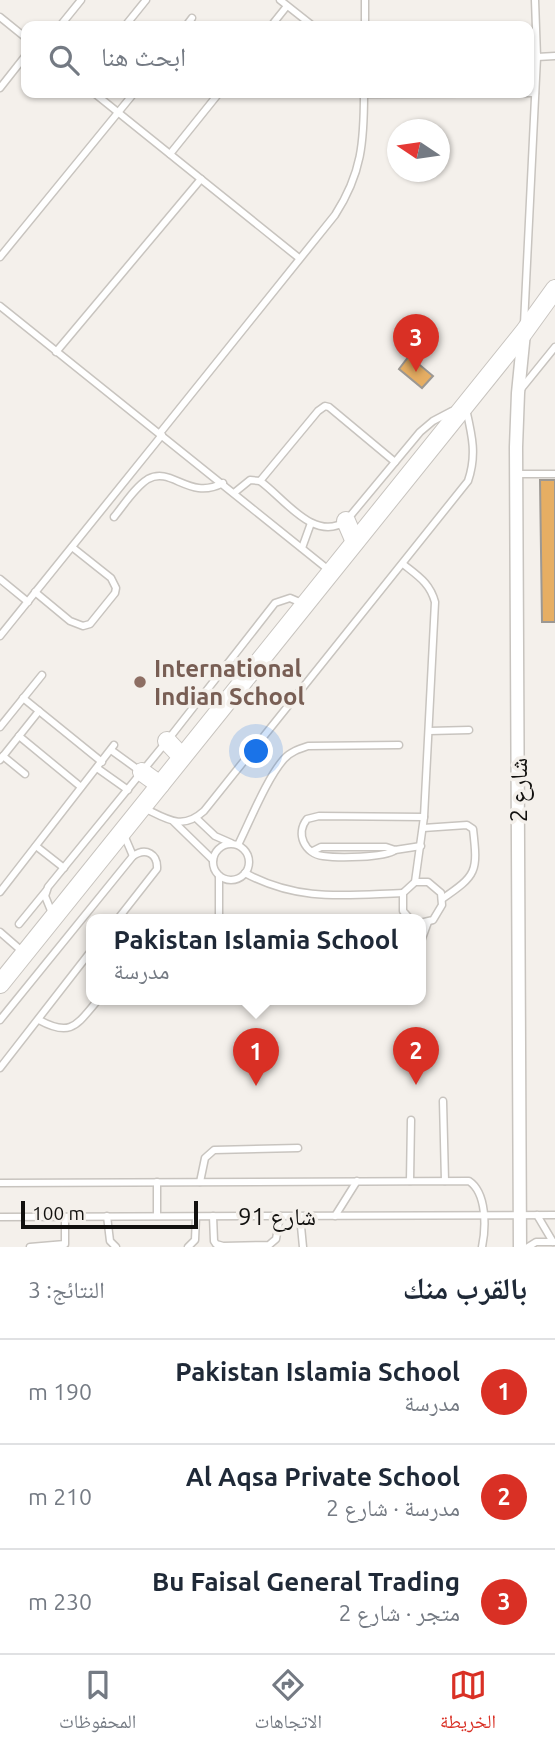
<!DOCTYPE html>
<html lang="ar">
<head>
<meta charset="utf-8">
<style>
  :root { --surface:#fff; --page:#f6f6f7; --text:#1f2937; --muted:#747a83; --line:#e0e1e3; --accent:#d93025 }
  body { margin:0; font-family:Ubuntu,"Noto Naskh Arabic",sans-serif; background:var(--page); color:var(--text); direction:rtl }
  .compass { position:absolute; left:387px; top:119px; width:63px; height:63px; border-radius:50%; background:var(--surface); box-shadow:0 2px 5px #0004; rotate:283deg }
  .scale { position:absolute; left:21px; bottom:18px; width:177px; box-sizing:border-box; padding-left:7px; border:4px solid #12110f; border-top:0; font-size:19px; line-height:24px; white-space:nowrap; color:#12110f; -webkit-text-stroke:5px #f4f0eb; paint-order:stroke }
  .you { position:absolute; left:257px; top:752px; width:24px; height:24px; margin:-18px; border:5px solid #fff; border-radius:50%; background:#1a73e8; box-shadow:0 0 0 10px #1a73e833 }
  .badge { display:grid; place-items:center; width:46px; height:46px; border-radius:50%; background:var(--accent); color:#fff; font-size:23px; font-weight:700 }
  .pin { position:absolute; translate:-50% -58px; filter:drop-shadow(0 2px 4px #0008) }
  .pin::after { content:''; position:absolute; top:37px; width:24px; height:21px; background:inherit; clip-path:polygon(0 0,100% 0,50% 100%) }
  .popup { position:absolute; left:86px; top:914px; width:340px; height:91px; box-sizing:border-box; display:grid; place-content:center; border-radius:14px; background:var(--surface); filter:drop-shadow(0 2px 5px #0005); font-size:23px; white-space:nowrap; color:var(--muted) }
  .popup b { font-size:26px; color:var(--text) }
  .popup::after { content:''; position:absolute; left:50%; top:100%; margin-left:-14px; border:14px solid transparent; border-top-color:var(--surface) }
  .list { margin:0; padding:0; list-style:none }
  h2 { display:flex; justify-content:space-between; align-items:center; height:91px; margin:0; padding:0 28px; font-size:30px }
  h2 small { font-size:23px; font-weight:400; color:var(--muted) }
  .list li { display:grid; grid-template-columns:46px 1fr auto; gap:21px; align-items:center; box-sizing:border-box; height:105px; padding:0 28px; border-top:2px solid var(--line) }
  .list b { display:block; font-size:26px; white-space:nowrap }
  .list p { margin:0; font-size:23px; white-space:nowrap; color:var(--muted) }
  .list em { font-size:23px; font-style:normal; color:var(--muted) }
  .icon { flex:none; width:38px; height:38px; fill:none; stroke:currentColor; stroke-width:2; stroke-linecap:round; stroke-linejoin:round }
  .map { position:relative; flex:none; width:555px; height:1247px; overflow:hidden; direction:ltr }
  .search { position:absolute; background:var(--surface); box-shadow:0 2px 5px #0004; left:21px; right:21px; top:21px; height:77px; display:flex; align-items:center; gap:18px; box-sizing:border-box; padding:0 24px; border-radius:14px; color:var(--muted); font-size:26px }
  .sheet { height:406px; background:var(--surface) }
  nav { display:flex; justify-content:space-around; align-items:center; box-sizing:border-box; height:98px; border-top:2px solid var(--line); background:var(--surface); font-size:19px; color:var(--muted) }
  nav a { display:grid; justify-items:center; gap:4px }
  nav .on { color:var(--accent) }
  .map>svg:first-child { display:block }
  .building { fill:#e6ae63; stroke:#9c9893; stroke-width:2 }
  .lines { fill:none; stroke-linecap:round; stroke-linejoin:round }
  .lane-casing { stroke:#c8c4bf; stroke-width:9 }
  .street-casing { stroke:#c8c4bf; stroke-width:15 }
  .secondary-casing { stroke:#c8c4bf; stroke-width:20 }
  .lane { stroke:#fff; stroke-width:6 }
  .street { stroke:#fff; stroke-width:12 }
  .secondary { stroke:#fff; stroke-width:18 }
  .education-dot { fill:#8d6e63; stroke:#f4f0eb; stroke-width:2.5 }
  .labels { text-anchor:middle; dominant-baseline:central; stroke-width:7; stroke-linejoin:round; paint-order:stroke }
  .education-label { font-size:24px; font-weight:bold; fill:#785e54; stroke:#f4f0eb; text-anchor:start }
  .street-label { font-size:24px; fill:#12110f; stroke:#f4f0eb }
</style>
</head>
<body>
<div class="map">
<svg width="555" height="1247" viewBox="0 0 555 1247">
  <rect width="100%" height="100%" fill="#f4f0eb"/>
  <!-- building -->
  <g class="building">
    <path d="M 409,356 L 433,376 L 422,388 L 399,369 Z"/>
    <path d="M 540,480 L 555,480 L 555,622 L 542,622 Z"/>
  </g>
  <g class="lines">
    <defs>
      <g id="lane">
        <path d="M 280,0 L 313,26"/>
        <path d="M 365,0 L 365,26"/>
        <path d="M 535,0 L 537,57 L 555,56"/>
        <path d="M 0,17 L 26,38"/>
        <path d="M 60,26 L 81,0"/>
        <path d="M 125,26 L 146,0"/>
        <path d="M 186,26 L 192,18"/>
        <path d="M 271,26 L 287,6"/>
        <path d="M 0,88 L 26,55"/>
        <path d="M 94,93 L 299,258"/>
        <path d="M 363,94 L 535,93"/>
        <path d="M 170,154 L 219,93"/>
        <path d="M 0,257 L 134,93"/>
        <path d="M 0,306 L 330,571"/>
        <path d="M 524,324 L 537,57"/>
        <path d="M 56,352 L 201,179"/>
        <path d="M 521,389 L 555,347"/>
        <path d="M 160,433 L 335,215 C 362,173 364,142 364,93"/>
        <path d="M 517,474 L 555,474"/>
        <path d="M 260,481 L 318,411 L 325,406 L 329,407 L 395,462"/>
        <path d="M 234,493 L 250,480 L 260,481 C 284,498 314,543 346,521 L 420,432 L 433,421 L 452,411"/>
        <path d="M 114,517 C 124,505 135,487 148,479 C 172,466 189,501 223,483"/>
        <path d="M 302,548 L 311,523"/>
        <path d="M 403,564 C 418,576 430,583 435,602 L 424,817 L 415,882"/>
        <path d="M 0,579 L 28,602"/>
        <path d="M 35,592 L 70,621 L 83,626 L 90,624 L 115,593 L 116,588 L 111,578 L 72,547"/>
        <path d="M 0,636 L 162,435"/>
        <path d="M 23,698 L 102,762"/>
        <path d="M 0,727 L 42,675"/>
        <path d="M 429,731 L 469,730"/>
        <path d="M 19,736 L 81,787"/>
        <path d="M 111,750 L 140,771"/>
        <path d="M 3,756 L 25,774"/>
        <path d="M 0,760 L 39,711"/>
        <path d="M 97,768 L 128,790"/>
        <path d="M 144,808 C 167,819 182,831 204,811 L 468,481 C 477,455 472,435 466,409"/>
        <path d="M 196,818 L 215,836 L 231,843"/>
        <path d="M 174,822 L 213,860"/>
        <path d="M 423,828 L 467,825 L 473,829 C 478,872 477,875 442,899"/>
        <path d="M 124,835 L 133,856"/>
        <circle cx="231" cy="862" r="18"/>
        <path d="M 238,845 C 250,821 267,778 284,759 C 290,752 299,749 308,746 L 399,745"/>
        <path d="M 36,846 L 64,868"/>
        <path d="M 395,850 C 384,858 338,858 323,856 C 305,854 295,834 307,819 L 319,816 L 424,817"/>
        <path d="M 313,851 L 321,847 L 386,847 L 395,850 L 421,846"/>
        <path d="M 245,873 C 299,902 344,895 403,893"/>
        <path d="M 0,892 L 114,745"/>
        <path d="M 52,913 L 45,896 L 48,887 L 167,741 L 275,603 L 290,598 L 304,604"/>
        <path d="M 219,920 L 219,876"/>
        <path d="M 411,920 L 403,911 L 403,893 L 415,882 L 428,882 L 441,893 L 442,905 L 433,920 L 420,923"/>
        <path d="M 19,924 L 46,891"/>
        <path d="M 0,932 L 23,952"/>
        <path d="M 420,944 L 428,922"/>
        <path d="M 0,1020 L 133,856 C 146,847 158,854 157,869 L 117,920"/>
        <path d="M 39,1020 C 72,1038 77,1024 98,1000"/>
        <path d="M 0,1068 L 91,951"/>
        <path d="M 443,1101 L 445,1181"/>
        <path d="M 410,1181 L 411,1120"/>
        <path d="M 157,1182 L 157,1216"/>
        <path d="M 200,1182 L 205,1158 L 214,1150 L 298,1148"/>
        <path d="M 0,1183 L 469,1181 C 487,1193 486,1228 482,1247"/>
        <path d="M 537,1215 L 553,1242"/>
        <path d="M 107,1216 L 110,1241 L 116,1247"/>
        <path d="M 213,1216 L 214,1241 L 216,1244 L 223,1246 L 269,1245 L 276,1239 L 280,1216"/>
        <path d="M 300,1216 L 303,1247"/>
        <path d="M 335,1216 L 357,1181"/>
        <path d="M 0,1217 L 555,1215"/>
        <path d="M 30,1247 L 65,1244 L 65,1217"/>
        <path d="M 188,1247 L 195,1240 L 196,1216"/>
        <path d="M 528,1247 L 536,1242 L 555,1242"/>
      </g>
      <path id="street" d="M 520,1247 L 516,447 L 518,393 L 524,333"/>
      <g id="secondary">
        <path d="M 346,521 L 355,542"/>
        <path d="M 167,741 L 181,756"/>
        <path d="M 142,772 L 160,785"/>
        <path d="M 0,984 L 524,332 L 555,289"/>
      </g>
    </defs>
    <!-- lane casing -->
    <use href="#lane" class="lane-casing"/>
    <!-- street casing -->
    <use href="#street" class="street-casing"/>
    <!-- secondary casing -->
    <use href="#secondary" class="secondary-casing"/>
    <!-- lane -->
    <use href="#lane" class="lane"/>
    <!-- street -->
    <use href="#street" class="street"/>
    <!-- secondary -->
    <use href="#secondary" class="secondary"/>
  </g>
  <!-- markers -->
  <circle class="education-dot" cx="140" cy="682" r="7"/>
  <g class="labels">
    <!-- education labels -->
    <g class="education-label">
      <text x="154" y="668">International<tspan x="154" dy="28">Indian School</tspan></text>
    </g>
    <!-- street labels -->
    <g class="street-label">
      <text transform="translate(518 790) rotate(-90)">شارع 2</text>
      <text x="277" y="1216">شارع 91</text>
    </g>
  </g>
</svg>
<svg class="compass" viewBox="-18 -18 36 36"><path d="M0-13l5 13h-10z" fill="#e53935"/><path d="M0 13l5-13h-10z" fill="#747a83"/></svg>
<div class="scale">100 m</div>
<div class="you"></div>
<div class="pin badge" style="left:256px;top:1086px">1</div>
<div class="popup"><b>Pakistan Islamia School</b>مدرسة</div>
<div class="pin badge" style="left:416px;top:1085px">2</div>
<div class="pin badge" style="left:416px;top:372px">3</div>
<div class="search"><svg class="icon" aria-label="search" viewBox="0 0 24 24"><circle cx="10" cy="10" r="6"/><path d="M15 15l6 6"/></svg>ابحث هنا</div>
</div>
<section class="sheet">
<h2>بالقرب منك<small>النتائج: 3</small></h2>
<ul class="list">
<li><span class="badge">1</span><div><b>Pakistan Islamia School</b><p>مدرسة</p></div><em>190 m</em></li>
<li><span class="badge">2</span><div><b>Al Aqsa Private School</b><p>مدرسة · شارع 2</p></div><em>210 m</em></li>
<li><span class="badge">3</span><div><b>Bu Faisal General Trading</b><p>متجر · شارع 2</p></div><em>230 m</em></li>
</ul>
</section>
<nav>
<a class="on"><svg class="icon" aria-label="map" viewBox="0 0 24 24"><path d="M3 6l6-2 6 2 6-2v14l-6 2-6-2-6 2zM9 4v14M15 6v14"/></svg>الخريطة</a>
<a><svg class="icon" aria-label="directions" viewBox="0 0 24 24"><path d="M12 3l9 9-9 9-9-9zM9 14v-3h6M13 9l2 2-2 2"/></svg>الاتجاهات</a>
<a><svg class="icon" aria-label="saved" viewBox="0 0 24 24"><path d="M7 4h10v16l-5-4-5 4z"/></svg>المحفوظات</a>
</nav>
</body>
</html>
